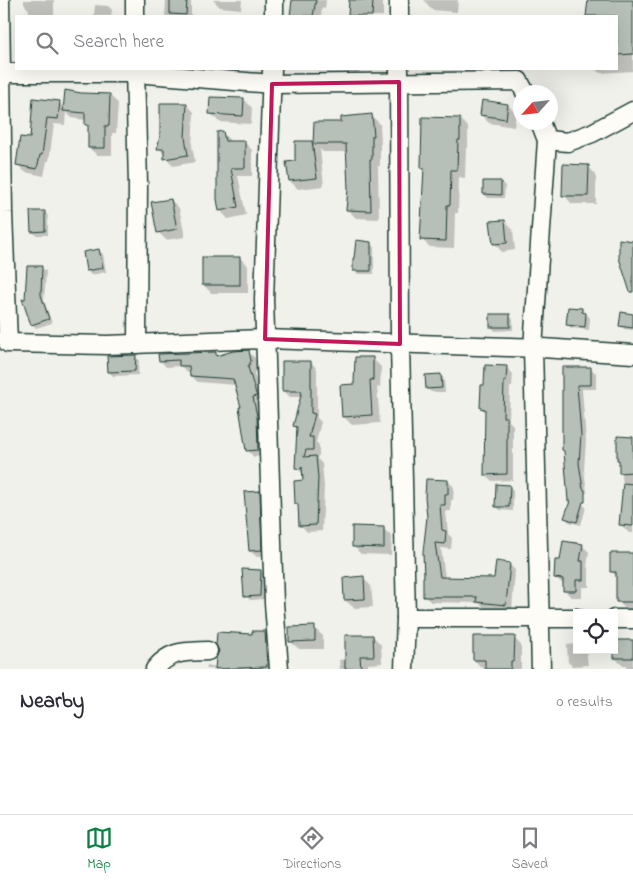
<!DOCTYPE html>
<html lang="en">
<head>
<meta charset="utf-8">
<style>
  :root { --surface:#fff; --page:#f7f7f7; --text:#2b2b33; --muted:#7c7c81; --line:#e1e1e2; --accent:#0b8043 }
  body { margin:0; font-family:"Indie Flower",sans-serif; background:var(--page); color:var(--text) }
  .controls { position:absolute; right:15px; bottom:15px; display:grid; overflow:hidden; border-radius:0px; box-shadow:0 5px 20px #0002 }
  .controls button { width:45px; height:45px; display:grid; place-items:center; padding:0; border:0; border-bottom:1px solid var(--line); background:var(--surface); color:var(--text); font:25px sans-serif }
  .compass { position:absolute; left:513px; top:85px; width:45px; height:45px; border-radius:50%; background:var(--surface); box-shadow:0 5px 20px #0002; rotate:243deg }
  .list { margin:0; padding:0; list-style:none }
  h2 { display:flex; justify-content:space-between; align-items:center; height:65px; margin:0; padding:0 20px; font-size:21px }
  h2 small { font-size:16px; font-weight:400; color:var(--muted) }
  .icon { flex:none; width:28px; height:28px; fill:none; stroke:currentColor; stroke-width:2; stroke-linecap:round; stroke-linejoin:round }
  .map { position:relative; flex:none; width:633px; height:669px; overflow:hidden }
  .search { position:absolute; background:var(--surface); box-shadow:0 5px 20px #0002; left:15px; right:15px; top:15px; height:55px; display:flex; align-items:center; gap:12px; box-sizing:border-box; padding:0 18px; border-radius:0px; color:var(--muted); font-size:19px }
  .sheet { height:145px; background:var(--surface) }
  nav { display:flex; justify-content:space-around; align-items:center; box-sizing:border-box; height:70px; border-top:1px solid var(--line); background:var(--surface); font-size:14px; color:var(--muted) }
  nav a { display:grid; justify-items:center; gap:2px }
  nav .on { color:var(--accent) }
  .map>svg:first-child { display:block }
  .shadow { fill:#0003 }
  .building { fill:#b6bfb8; stroke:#1f3d34 }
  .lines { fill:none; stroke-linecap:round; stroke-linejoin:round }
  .street-casing { stroke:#1f3d34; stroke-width:21 }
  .street { stroke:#fdfcf7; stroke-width:18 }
  .marked { fill:none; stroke:#c2185b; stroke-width:4; stroke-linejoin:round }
</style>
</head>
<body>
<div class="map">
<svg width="633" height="669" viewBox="0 0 633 669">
  <rect width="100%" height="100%" fill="#f0f1eb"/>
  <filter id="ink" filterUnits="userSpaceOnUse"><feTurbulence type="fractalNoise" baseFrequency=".02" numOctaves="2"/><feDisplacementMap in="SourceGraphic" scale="10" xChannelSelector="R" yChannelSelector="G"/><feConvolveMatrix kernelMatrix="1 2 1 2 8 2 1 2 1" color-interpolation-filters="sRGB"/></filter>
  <g filter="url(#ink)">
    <!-- shadow -->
    <g class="shadow">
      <path d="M 24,0 L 54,0 L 54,16 L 29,16 L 29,10 L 24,4 Z"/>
      <path d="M 166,0 L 191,0 L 191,16 L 165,16 Z"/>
      <path d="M 213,0 L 242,0 L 241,9 L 220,7 Z"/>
      <path d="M 293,0 L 326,0 L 325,9 L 322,8 L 321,16 L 291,16 Z"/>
      <path d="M 349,0 L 383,0 L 383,16 L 348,16 Z"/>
      <path d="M 424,0 L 458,0 L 457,12 L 432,10 Z"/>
      <path d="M 633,0 L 633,71 L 600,73 L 595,69 L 617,69 L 617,16 L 588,16 L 589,3 Z"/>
      <path d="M 95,5 L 108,6 L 112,10 L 111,16 L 94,16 Z"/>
      <path d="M 81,94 L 110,96 L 118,103 L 116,133 L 112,133 L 112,155 L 97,155 L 89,148 L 89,127 L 86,124 L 86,120 L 72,118 L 66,112 L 65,125 L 54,124 L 49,161 L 47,161 L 44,176 L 25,172 L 18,165 L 31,140 L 34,100 L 59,102 L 64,107 Z"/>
      <path d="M 244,99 L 252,108 L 251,124 L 219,122 L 211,114 Z"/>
      <path d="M 186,104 L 194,112 L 192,146 L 195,162 L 173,166 L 159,148 Z"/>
      <path d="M 508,105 L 516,113 L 514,127 L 489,123 L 481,115 Z"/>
      <path d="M 371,115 L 380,124 L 381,144 L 380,144 L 380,166 L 378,166 L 379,219 L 356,218 L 347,209 L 349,189 L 348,152 L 323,152 L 320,149 L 324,186 L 298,189 L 290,181 L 296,162 L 312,143 L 314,145 L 315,123 L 343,123 Z"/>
      <path d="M 460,119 L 468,127 L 468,148 L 466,148 L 465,178 L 459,177 L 458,213 L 455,213 L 454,248 L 430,247 L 421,239 L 426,171 L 422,167 Z"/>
      <path d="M 223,133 L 231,142 L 244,142 L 252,150 L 252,176 L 238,176 L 246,215 L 228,219 L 220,210 Z"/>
      <path d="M 588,166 L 596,175 L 596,204 L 572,204 L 564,195 Z"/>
      <path d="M 501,182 L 505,186 L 504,198 L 488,198 L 484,194 Z"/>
      <path d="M 171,200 L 179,208 L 185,237 L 166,240 L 158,232 Z"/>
      <path d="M 44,212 L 48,216 L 48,235 L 36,235 L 32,231 Z"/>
      <path d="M 505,221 L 513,230 L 515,250 L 502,252 L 494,243 Z"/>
      <path d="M 370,243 L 374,247 L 374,274 L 358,274 L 354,270 Z"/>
      <path d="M 99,251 L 103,254 L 106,272 L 91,275 L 87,271 Z"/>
      <path d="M 240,258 L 248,266 L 248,293 L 211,293 L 203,284 Z"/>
      <path d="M 42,268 L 46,271 L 44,300 L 52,323 L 36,328 L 32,324 Z"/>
      <path d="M 582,310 L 590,318 L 589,330 L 571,328 L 567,324 Z"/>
      <path d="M 509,315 L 513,319 L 513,330 L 495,331 L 492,327 Z"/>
      <path d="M 633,315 L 633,330 L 624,329 L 621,326 Z"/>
      <path d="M 248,352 L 255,358 L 257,368 L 254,374 L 263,402 L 264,456 L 254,457 L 248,451 L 243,408 L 236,385 L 198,382 L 191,376 L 191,372 L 187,372 L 181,366 L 166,367 L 160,360 L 215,353 L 219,356 Z"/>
      <path d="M 135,356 L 139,360 L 138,375 L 113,376 L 109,372 Z"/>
      <path d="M 373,359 L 381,367 L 380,388 L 377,387 L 380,423 L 352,425 L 344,417 L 355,386 Z"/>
      <path d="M 311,362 L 317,369 L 317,418 L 321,422 L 316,442 L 319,445 L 319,456 L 315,456 L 322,464 L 324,486 L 322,531 L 307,532 L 301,525 L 299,506 L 296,503 L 304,482 L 304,475 L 297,468 L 298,429 L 295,426 L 302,397 L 290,397 L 283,390 Z"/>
      <path d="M 506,367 L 513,374 L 512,387 L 510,387 L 509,421 L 513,425 L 513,480 L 492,481 L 485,474 L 486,413 L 481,408 Z"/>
      <path d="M 563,368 L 590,368 L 596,373 L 596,389 L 582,389 L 586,441 L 584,469 L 587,493 L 573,494 L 566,453 L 563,450 Z"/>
      <path d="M 441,375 L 444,379 L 445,392 L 431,392 L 427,389 Z"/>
      <path d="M 633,438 L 633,491 L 629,491 L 623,485 L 620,461 L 618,460 Z"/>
      <path d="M 448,481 L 454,487 L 453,500 L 451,500 L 451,511 L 446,511 L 448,534 L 452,538 L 451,549 L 441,548 L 445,578 L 495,579 L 509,564 L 515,570 L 512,610 L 484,608 L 479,603 L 431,602 L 424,596 L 424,552 Z"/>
      <path d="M 509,486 L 513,490 L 513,511 L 500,510 L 496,506 Z"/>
      <path d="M 259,492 L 265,498 L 267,556 L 257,557 L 250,551 Z"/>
      <path d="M 582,504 L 586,507 L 581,525 L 569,522 L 566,518 Z"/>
      <path d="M 633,508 L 633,533 L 629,533 L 621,525 Z"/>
      <path d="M 383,528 L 392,537 L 391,555 L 361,554 L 353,546 Z"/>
      <path d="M 582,545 L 589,552 L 587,567 L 589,569 L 589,587 L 582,587 L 582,597 L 571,597 L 564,590 L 564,585 L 556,578 Z"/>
      <path d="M 633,554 L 633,609 L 626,609 L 617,601 L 617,577 L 611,571 Z"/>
      <path d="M 260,571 L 264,575 L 264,599 L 250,600 L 246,596 Z"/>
      <path d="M 363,578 L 371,586 L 373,607 L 354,608 L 345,600 Z"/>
      <path d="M 314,628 L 323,636 L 323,649 L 299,649 L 290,641 Z"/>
      <path d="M 265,633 L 272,640 L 273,669 L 206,669 L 207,665 L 216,667 L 253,635 Z"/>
      <path d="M 373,636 L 381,645 L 382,663 L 368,664 L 368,669 L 340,669 L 339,660 L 346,659 Z"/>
      <path d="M 514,638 L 521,645 L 521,669 L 486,669 L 486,667 L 481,667 L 474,660 Z"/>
      <path d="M 614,641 L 633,642 L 633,669 L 626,669 L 627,665 L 622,665 L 614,657 Z"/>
      <path d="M 577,644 L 577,650 L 586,650 L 588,665 L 572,666 L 568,662 L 567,645 Z"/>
    </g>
    <!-- building -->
    <g class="building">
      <path d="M 170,0 L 187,0 L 186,15 L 170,14 Z"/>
      <path d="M 292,0 L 316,0 L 313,16 L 290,16 Z"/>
      <path d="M 349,0 L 373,0 L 372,16 L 348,16 Z"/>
      <path d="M 588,0 L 633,0 L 633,54 L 617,55 L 617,16 L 586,16 Z"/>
      <path d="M 65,90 L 81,93 L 110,94 L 109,126 L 105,126 L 105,148 L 88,148 L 88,125 L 85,125 L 85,113 L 63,111 Z"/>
      <path d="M 210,97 L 244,98 L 243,116 L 209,114 Z"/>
      <path d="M 33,98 L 60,101 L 58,119 L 47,118 L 42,155 L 40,155 L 37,169 L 16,165 L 20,137 L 30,138 Z"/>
      <path d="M 482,100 L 508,104 L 506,119 L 480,115 Z"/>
      <path d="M 160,103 L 187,103 L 185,137 L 188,155 L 164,159 L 164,149 L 157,149 L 160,136 Z"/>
      <path d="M 372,114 L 374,136 L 372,136 L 372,159 L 370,159 L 371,211 L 346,210 L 348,189 L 346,144 L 313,144 L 314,122 L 341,122 L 341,117 Z"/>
      <path d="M 422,117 L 460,118 L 460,140 L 458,140 L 457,170 L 451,170 L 450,205 L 447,205 L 446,241 L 420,240 L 424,168 L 421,168 Z"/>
      <path d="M 223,131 L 225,141 L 245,141 L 245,168 L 231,168 L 238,207 L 219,211 L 217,199 L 217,132 Z"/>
      <path d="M 295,141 L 312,141 L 317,178 L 289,181 L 286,162 L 295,161 Z"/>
      <path d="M 563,164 L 589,165 L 588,196 L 562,196 Z"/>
      <path d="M 483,181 L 501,181 L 501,195 L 483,194 Z"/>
      <path d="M 171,199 L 177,229 L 157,233 L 151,202 Z"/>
      <path d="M 30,211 L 45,211 L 45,231 L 31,232 Z"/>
      <path d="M 505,220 L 507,243 L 493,244 L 490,221 Z"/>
      <path d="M 619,239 L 633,241 L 633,292 L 630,292 L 619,258 Z"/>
      <path d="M 356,240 L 371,242 L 371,271 L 353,271 L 353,258 L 354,258 Z"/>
      <path d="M 99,249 L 103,268 L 86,271 L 83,252 Z"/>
      <rect x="202" y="257" width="38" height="28"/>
      <path d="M 27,266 L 42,266 L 41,295 L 49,319 L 31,325 L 22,299 L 25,299 Z"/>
      <path d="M 568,307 L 582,308 L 582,312 L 586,313 L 585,327 L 566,325 Z"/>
      <path d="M 621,312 L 633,314 L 633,328 L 619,326 Z"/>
      <rect x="490" y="314" width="20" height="13"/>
      <path d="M 249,350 L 251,361 L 248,367 L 256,394 L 257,396 L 253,397 L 257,416 L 258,450 L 246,451 L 239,407 L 241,407 L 233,379 L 190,376 L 189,366 L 179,366 L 179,360 L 159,361 L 158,354 L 216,352 L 216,356 L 233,351 Z"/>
      <path d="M 136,355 L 135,371 L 108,372 L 107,356 Z"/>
      <path d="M 355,357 L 373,357 L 373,380 L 370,380 L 372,415 L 342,417 L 340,385 L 354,384 Z"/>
      <path d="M 282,361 L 311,361 L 311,413 L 315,414 L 309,437 L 313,437 L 313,450 L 306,450 L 304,457 L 316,456 L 318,478 L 316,525 L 299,526 L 298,504 L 295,504 L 294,481 L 303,480 L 302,466 L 301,469 L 295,468 L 297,427 L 293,426 L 302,391 L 282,391 Z"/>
      <path d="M 485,365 L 507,366 L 506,381 L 504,381 L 503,417 L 507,417 L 507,474 L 484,475 L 485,409 L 480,408 L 481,385 L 484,385 Z"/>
      <path d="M 562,367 L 591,367 L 591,385 L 577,385 L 581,435 L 579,463 L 583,489 L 585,490 L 585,502 L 583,502 L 577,522 L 564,518 L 570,501 L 568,501 L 564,451 L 562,450 Z"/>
      <path d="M 441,374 L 442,388 L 426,389 L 425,375 Z"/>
      <path d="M 617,436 L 633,437 L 633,472 L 619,473 L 619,460 L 617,460 Z"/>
      <path d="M 426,479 L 448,480 L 448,494 L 445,494 L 445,505 L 440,505 L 442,530 L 446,531 L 445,544 L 435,543 L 440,577 L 494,578 L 496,561 L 510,563 L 506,605 L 476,602 L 477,597 L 423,597 L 423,577 L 424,577 L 423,552 L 427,517 L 425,497 Z"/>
      <path d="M 623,483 L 633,484 L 633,526 L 619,525 Z"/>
      <path d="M 496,484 L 510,485 L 509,507 L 495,507 Z"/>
      <path d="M 260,491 L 262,550 L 249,551 L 244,492 Z"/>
      <path d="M 352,526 L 384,527 L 384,548 L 352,547 Z"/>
      <path d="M 563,541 L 583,544 L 580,561 L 583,561 L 583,580 L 576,580 L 576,591 L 563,591 L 563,579 L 554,578 L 555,560 L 560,560 Z"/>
      <path d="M 610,553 L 633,553 L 633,602 L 616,602 L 616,572 L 610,572 Z"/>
      <path d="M 242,569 L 261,570 L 260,596 L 244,597 Z"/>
      <path d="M 364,576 L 365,599 L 344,600 L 343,578 Z"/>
      <path d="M 315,626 L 315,641 L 289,642 L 289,627 Z"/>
      <path d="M 252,631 L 265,631 L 267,667 L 215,669 L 216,658 L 219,651 L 216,645 L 217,632 L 252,634 Z"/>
      <path d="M 345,635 L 373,635 L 374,656 L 360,656 L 361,669 L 345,669 Z"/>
      <path d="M 473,636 L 515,636 L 514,661 L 511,661 L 511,669 L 485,669 L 485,660 L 473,660 Z"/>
      <rect x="614" y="640" width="19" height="18"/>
    </g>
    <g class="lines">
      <defs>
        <g id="street">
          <path d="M 0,0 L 3,213 L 8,343 L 107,345 L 265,339 L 542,348 L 633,354"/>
          <path d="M 135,0 L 135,16"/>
          <path d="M 274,16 L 274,0"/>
          <path d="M 399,16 L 399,0"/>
          <path d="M 135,69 L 138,184 L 137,344"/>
          <path d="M 272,69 L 264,300 L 274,603 L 279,669"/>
          <path d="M 399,69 L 400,344 L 406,618 L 404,669"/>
          <path d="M 0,73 L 135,73 L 272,84 L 519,81 L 525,92"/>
          <path d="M 540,122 L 547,140 L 533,348 L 541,669"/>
          <path d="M 547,140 L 568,142 L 592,133 L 633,111"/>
          <path d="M 406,618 L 577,618"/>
          <path d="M 614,619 L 633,619"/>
          <path d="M 155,669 C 170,650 185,652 208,651"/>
        </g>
      </defs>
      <!-- street casing -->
      <use href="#street" class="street-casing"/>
      <!-- street -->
      <use href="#street" class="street"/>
    </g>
  </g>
  <!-- marked area -->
  <path class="marked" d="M 399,82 L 400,344 L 265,339 L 272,84 Z"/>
</svg>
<div class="controls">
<button><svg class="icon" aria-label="locate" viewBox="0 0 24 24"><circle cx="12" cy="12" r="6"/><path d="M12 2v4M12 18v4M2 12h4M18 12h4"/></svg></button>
</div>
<svg class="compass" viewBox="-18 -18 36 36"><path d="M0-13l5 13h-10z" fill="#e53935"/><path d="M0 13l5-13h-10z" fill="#7c7c81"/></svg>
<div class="search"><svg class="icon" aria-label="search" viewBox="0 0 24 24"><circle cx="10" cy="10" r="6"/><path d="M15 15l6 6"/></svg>Search here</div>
</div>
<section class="sheet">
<h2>Nearby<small>0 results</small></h2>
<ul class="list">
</ul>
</section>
<nav>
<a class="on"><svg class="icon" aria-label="map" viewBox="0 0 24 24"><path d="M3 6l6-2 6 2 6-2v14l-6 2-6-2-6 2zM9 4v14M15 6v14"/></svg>Map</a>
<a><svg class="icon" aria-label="directions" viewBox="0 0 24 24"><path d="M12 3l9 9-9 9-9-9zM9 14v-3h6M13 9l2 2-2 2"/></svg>Directions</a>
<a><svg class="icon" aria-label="saved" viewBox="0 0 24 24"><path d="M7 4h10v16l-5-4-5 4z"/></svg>Saved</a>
</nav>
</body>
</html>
